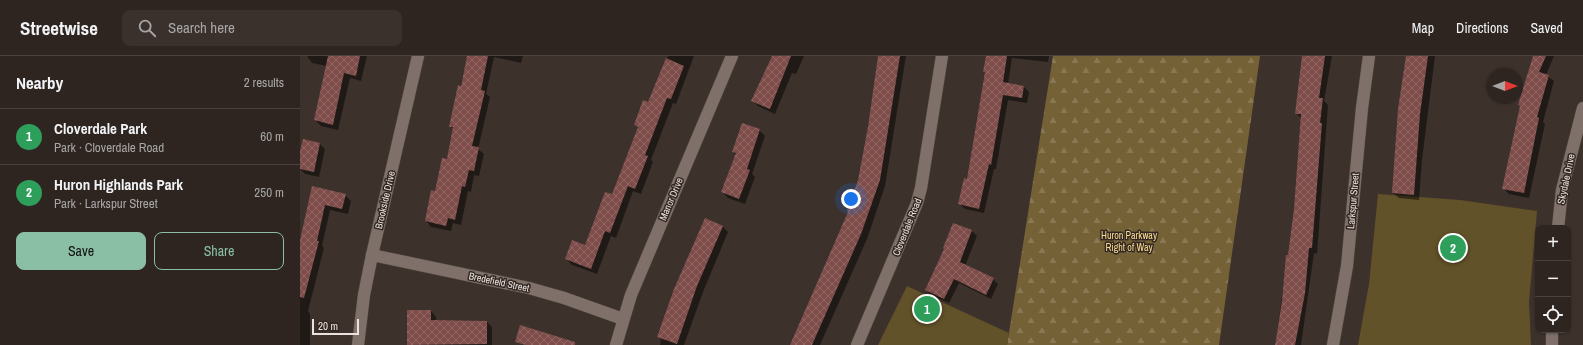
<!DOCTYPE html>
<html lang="en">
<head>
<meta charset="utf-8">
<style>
  :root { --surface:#2e2520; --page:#3a312d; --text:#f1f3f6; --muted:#a7a5a5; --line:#49423e; --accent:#8abfa5 }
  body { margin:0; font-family:"Archivo Narrow",sans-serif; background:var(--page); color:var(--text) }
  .controls { position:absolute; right:12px; bottom:12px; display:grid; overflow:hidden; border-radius:8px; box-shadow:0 1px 3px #0004 }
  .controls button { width:36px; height:36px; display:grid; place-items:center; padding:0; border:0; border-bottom:1px solid var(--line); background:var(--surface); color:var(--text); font:20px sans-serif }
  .compass { position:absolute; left:1187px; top:12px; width:36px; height:36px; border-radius:50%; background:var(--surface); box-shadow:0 1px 3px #0004; rotate:90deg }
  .scale { position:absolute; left:12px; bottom:10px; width:47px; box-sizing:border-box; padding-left:4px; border:2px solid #eae2de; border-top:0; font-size:11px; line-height:14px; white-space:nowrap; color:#eae2de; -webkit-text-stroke:3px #332722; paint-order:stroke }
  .you { position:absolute; left:551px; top:143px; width:14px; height:14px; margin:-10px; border:3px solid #fff; border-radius:50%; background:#1a73e8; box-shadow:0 0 0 6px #1a73e833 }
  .badge { display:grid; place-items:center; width:26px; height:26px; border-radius:50%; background:var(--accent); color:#fff; font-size:13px; font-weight:700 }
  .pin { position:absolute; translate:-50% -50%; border:2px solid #fff; box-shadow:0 1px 4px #0006 }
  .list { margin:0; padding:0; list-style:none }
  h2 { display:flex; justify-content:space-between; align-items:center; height:52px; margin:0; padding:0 16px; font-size:17px }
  h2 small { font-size:13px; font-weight:400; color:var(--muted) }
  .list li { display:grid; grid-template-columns:26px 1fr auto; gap:12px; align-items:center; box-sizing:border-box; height:56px; padding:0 16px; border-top:1px solid var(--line) }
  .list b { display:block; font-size:15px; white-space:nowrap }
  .list p { margin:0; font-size:13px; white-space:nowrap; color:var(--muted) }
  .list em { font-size:13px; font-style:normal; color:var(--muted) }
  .actions { display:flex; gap:8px; padding:12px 16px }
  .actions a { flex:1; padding:9px 0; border:1px solid var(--accent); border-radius:8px; text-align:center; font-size:14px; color:var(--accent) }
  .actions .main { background:var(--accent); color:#111 }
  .icon { flex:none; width:22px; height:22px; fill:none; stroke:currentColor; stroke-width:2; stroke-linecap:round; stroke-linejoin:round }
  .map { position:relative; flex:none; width:1283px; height:289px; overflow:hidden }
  header { display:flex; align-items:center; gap:24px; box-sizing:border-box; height:56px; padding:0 20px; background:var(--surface); border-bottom:1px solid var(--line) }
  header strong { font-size:19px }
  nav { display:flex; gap:22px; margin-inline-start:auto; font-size:14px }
  .search { width:280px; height:36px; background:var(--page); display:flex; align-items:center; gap:10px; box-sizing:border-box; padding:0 14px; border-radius:8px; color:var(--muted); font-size:15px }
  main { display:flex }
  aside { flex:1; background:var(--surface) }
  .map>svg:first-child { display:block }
  .forest { fill:url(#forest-firs) }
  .park { fill:#625229 }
  .shadow { fill:#0007 }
  .building { fill:url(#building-cross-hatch) }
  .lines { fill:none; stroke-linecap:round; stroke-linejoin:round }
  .street-casing { stroke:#574d49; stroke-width:13 }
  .street { stroke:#7f716a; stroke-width:12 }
  .labels { text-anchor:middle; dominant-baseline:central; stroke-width:3; stroke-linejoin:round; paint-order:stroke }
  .street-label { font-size:10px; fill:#eae2de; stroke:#332722 }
  .park-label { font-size:10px; fill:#f9dc93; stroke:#332722 }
</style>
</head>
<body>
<header>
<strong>Streetwise</strong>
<div class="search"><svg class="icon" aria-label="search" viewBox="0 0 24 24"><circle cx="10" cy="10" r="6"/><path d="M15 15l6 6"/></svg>Search here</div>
<nav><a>Map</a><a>Directions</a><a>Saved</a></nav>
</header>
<main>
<aside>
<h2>Nearby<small>2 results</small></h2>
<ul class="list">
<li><span class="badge" style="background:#2e9e5b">1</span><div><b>Cloverdale Park</b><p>Park · Cloverdale Road</p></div><em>60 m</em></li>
<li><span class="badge" style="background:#2e9e5b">2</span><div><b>Huron Highlands Park</b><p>Park · Larkspur Street</p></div><em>250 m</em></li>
</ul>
<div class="actions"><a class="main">Save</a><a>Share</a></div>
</aside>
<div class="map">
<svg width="1283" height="289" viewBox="0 0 1283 289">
  <defs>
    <pattern id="forest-firs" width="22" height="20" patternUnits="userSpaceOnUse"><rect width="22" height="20" fill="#746236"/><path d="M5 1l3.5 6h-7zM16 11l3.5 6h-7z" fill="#887853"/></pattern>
    <pattern id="building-cross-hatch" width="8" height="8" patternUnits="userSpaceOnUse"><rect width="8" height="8" fill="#7e4d4a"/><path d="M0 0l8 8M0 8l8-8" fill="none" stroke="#906664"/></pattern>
  </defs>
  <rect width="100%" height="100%" fill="#3d312b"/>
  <!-- forest -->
  <path class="forest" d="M 753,0 L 960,0 L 919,289 L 707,289 Z"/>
  <!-- park -->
  <g class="park">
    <path d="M 1078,138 L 1160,144 L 1237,155 L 1229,246 L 1231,289 L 1058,289 L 1069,228 Z"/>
    <path d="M 607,230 L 709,277 L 707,289 L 578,289 Z"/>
  </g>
  <!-- shadow -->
  <g class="shadow">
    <path d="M 7,0 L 67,0 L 61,25 L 50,22 L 38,74 L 21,70 L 15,64 L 27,10 L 12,7 Z"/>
    <path d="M 168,0 L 223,0 L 221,7 L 194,1 L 186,38 L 190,41 L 178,93 L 184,98 L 179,120 L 174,119 L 171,136 L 168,135 L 161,169 L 153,167 L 151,175 L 131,171 L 126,165 L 148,104 L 154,74 L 150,70 Z"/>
    <path d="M 368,0 L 394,0 L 376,48 L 373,47 L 351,104 L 353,106 L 341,138 L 333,135 L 316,182 L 311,180 L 297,218 L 272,209 L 266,203 L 286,190 L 312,139 L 338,72 L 335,69 L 348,47 Z"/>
    <path d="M 472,0 L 504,0 L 496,18 L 492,17 L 475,58 L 458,50 L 452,44 Z"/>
    <path d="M 579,0 L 606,0 L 585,130 L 567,183 L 520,289 L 491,289 L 549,156 L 559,124 L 569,71 Z"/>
    <path d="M 687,0 L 749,0 L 748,6 L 712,2 L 708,28 L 724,31 L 729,36 L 727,47 L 708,44 L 696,113 L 694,113 L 684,157 L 665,153 L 660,148 L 668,124 L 686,17 L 684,16 Z"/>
    <path d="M 1003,0 L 1032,0 L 1024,45 L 1028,49 L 1017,198 L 1014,197 L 1001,289 L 975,289 L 995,153 L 1002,63 L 996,57 Z"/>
    <path d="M 1109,0 L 1135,0 L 1122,104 L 1119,144 L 1099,142 L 1093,137 Z"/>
    <path d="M 1234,0 L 1254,0 L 1246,19 L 1254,25 L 1243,66 L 1245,68 L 1229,142 L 1209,138 L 1204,133 Z"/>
    <path d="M 459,74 L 465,80 L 452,118 L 455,121 L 445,148 L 428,142 L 422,136 L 437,99 L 433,96 Z"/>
    <path d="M 19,87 L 25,93 L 19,121 L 5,118 L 0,113 L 0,100 Z"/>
    <path d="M 13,132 L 45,139 L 51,145 L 48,158 L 30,154 L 22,190 L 24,192 L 8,255 L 10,258 L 10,289 L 0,289 L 0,181 L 2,182 Z"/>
    <path d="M 405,163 L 423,171 L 428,176 L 403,236 L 384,289 L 360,289 L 361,284 L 358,280 Z"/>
    <path d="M 654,168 L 672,175 L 677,180 L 665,210 L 693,223 L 698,228 L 691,243 L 659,227 L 649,247 L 631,239 L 626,234 L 645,193 Z"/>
    <path d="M 108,255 L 131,255 L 136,261 L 136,265 L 187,266 L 192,271 L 192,289 L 108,289 Z"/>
  </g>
  <!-- building -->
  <g class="building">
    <path d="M 28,0 L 60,0 L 56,20 L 44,17 L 33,69 L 14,64 Z"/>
    <path d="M 167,0 L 188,0 L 181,34 L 185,35 L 172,90 L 179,91 L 174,115 L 169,114 L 165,131 L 162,130 L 155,164 L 148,162 L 146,170 L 125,165 L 131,134 L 135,135 L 142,102 L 147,103 L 153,71 L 149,71 L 158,29 L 161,30 Z"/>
    <path d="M 472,0 L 491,0 L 470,53 L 451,45 Z"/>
    <path d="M 578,0 L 600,0 L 580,124 L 561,178 L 512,289 L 490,289 L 548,156 L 547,155 L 558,124 L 568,71 Z"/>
    <path d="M 686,0 L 707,0 L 703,26 L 724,30 L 722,42 L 703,39 L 691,109 L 689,108 L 679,153 L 658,148 L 664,122 L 667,123 L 685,16 L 683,16 Z"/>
    <path d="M 1002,0 L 1025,0 L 1019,42 L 1023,42 L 1020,67 L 1022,67 L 1012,192 L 1009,192 L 1005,237 L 995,289 L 975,289 L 982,245 L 986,199 L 988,199 L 994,153 L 1001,58 L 995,58 Z"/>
    <path d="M 1106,0 L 1128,0 L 1120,58 L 1114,139 L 1092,137 L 1098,53 Z"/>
    <path d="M 1233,0 L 1246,0 L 1239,16 L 1249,19 L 1237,61 L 1239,62 L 1224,137 L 1202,133 L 1220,50 L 1218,49 Z"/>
    <path d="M 366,2 L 384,10 L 371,43 L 367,42 L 345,99 L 348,100 L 335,133 L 328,130 L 310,177 L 305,175 L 291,213 L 265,203 L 272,184 L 285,189 L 305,136 L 312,138 L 338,71 L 334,69 L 343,44 L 348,46 Z"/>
    <path d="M 442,67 L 460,73 L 447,113 L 450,114 L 439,143 L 421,136 L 436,97 L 432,96 Z"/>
    <path d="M 3,83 L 20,87 L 14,116 L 0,113 L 0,95 Z"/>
    <path d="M 12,130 L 46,138 L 42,153 L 25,149 L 17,185 L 19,185 L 4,242 L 0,241 L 0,184 Z"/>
    <path d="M 405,162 L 423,170 L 397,230 L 377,288 L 357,281 L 374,233 Z"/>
    <path d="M 653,167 L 672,174 L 660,206 L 694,222 L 686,239 L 654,223 L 644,243 L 625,234 L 644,193 L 643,192 Z"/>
    <path d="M 107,254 L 131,254 L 131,264 L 187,265 L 187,288 L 107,289 Z"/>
    <path d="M 220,269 L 275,286 L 275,289 L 226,289 L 215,286 Z"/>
  </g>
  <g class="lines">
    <defs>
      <g id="street">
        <path d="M 1258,172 L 1262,134 L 1283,52"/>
        <path d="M 72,199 L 229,232 L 264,242 L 323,263"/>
        <path d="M 1252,274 L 1252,289"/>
        <path d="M 58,289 L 64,239 L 72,199 L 118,0"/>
        <path d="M 316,289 L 331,239 L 432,0"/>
        <path d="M 557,289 L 617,147 L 621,132 L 642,0"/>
        <path d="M 1033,289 L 1047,210 L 1062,52 L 1069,0"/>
      </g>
    </defs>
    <!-- street casing -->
    <use href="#street" class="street-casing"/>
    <!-- street -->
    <use href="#street" class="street"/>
  </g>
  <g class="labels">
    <!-- street labels -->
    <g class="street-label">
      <text transform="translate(1266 123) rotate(-78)">Skydale Drive</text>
      <text transform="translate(371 143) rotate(-67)">Manor Drive</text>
      <text transform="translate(85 144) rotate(-77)">Brookside Drive</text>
      <text transform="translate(1053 145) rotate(-85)">Larkspur Street</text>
      <text transform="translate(607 171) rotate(-68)">Cloverdale Road</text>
      <text transform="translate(199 226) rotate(12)">Bredefield Street</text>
    </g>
    <!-- park labels -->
    <g class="park-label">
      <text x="829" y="179">Huron Parkway<tspan x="829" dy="12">Right of Way</tspan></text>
    </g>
  </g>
</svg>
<div class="controls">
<button>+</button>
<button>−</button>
<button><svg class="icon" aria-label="locate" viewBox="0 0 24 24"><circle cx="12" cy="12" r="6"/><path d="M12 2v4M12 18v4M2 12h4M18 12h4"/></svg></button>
</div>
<svg class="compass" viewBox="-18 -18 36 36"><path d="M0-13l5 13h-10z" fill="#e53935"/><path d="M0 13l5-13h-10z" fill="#a7a5a5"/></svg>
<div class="scale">20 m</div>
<div class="you"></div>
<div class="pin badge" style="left:627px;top:253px;background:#2e9e5b">1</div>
<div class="pin badge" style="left:1153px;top:192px;background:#2e9e5b">2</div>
</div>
</main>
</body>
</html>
